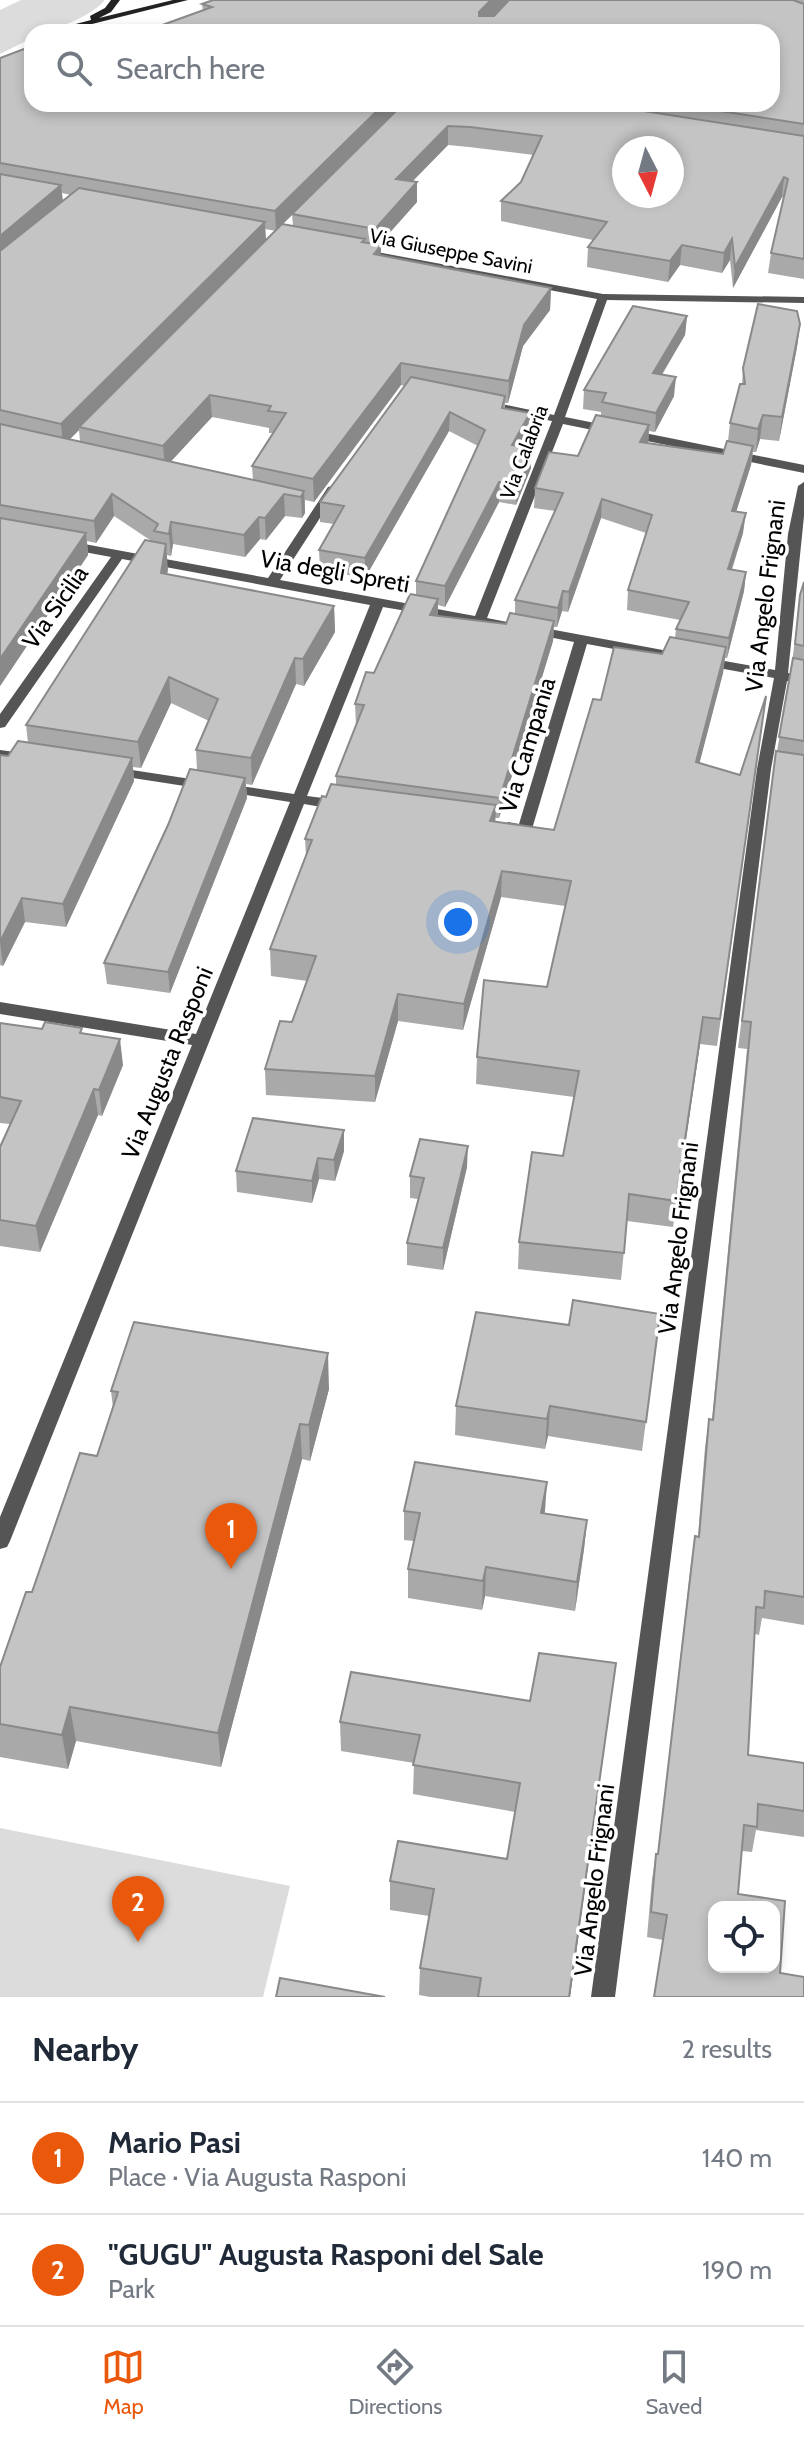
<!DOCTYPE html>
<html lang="en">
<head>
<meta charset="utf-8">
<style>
  :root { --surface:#fff; --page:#f2f2f3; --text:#1f2937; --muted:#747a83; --line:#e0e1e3; --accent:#ea580c }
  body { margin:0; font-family:Cabin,sans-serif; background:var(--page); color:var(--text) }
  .controls { position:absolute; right:24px; bottom:24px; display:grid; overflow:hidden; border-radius:16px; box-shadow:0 4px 12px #0003 }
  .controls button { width:72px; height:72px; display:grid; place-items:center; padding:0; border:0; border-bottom:2px solid var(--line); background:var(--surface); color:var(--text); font:40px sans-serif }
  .compass { position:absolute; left:612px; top:136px; width:72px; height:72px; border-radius:50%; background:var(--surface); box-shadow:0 4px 12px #0003; rotate:174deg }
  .you { position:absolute; left:458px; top:922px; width:28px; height:28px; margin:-20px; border:6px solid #fff; border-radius:50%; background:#1a73e8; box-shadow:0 0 0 12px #1a73e833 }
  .badge { display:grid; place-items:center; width:52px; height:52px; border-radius:50%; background:var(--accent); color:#fff; font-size:26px; font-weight:700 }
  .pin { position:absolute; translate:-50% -66px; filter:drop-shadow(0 2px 4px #0008) }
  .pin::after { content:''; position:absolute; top:42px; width:28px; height:24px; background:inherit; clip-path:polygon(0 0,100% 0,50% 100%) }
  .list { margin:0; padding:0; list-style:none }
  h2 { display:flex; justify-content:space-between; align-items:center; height:104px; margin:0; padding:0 32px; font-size:34px }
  h2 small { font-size:26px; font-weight:400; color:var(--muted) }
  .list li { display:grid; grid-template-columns:52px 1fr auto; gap:24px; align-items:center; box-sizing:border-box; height:112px; padding:0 32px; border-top:2px solid var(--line) }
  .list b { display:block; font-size:30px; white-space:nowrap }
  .list p { margin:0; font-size:26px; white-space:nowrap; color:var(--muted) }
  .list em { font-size:26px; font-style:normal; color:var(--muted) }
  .icon { flex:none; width:44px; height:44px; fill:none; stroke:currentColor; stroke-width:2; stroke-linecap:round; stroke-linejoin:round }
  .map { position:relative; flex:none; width:804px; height:1997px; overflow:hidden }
  .search { position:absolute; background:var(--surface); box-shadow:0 4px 12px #0003; left:24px; right:24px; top:24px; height:88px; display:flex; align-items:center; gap:20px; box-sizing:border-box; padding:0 28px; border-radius:24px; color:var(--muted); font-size:30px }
  .sheet { height:328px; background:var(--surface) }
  nav { display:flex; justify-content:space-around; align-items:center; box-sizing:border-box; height:112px; border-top:2px solid var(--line); background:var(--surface); font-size:22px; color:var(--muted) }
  nav a { display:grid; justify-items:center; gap:4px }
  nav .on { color:var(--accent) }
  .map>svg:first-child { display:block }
  .green { fill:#dcdcdc }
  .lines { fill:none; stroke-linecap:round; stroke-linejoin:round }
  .street { fill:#555; fill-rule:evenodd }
  .secondary { fill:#222; fill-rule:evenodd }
  .wall { fill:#a9a9a9; fill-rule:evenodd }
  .shaded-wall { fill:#898989 }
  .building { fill:#c4c4c4; stroke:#898989; stroke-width:2; fill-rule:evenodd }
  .labels { text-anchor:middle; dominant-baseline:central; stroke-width:7; stroke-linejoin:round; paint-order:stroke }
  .far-street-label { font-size:20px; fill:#000; stroke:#fff }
  .street-label { font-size:24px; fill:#000; stroke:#fff }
</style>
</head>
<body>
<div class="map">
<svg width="804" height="1997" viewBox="0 0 804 1997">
  <rect width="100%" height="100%" fill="#fff"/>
  <!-- green -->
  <g class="green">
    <path d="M 21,0 L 104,0 L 104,1 C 90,17 53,32 32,32 L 32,38 L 0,54 L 0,10 Z"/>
    <path d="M 0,1828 L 290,1886 L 263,1997 L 0,1997 Z"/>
  </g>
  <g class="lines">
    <!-- street -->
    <g class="street">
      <path d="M 75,24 L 89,32 L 77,32 L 72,29 L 72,25 Z"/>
      <path d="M 366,250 L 603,294 L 804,297 L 804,303 L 607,300 L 565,417 L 804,465 L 804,473 L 563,424 L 487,618 L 507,622 L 507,628 L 383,607 L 307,796 L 339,800 L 346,805 L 339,810 L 304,804 L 10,1541 L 7,1547 L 0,1549 L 0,1517 L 192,1045 L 0,1014 L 0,1002 L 196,1034 L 290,802 L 227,792 L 220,788 L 227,784 L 294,794 L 370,605 L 122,559 L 5,727 L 0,728 L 0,714 L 111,557 L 68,549 L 62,545 L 68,541 L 268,578 L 328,487 L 332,486 L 338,490 L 280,580 L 475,616 L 552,421 L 483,408 L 477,404 L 483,400 L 554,415 L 597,299 L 362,255 L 361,253 Z"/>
      <path d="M 804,482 L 804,516 L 788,673 L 804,676 L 804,684 L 787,681 L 771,769 L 615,1997 L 591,1997 L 757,769 L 774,678 L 702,665 L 695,661 L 702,657 L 775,670 L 788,534 L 798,486 Z"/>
      <path d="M 533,626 L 679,653 L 686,657 L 679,661 L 587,644 L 532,829 L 525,834 L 503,830 L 501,827 L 508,822 L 519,824 L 574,642 L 528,633 L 526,630 Z"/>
      <path d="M 0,750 L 30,754 L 37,758 L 30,762 L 0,758 Z"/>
      <path d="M 112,767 L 204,781 L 211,785 L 204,789 L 107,774 L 105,771 Z"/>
    </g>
    <!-- secondary -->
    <path class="secondary" d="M 111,0 L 120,0 L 111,12 L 99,18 L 173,0 L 188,0 L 72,29 L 72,25 L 91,20 L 90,16 L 105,8 Z"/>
  </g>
  <!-- wall -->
  <g class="wall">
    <path d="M 509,0 L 804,0 L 804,279 L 768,273 L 771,253 L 784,198 L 782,197 L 733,288 L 730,260 L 722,273 L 680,265 L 668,282 L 587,267 L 588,247 L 593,240 L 501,221 L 501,201 L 521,182 L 534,155 L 469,147 L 448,145 L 412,182 L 417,202 L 379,245 L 381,256 L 551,288 L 550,310 L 523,346 L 508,403 L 505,403 L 505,409 L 530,432 L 521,447 L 531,448 L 531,468 L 516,505 L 499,502 L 445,607 L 438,605 L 438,616 L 506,624 L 515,614 L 515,600 L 555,511 L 534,508 L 535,488 L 578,456 L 601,416 L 601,412 L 583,409 L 584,390 L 687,316 L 685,335 L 662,375 L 674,396 L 655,432 L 649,431 L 648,444 L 723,454 L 728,441 L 730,423 L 742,384 L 743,368 L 800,324 L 797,347 L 779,441 L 760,439 L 756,452 L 753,452 L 751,465 L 736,512 L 743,533 L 732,570 L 746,572 L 744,591 L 727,658 L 725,658 L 723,673 L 699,763 L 740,775 L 766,696 L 717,1046 L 700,1044 L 673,1227 L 627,1221 L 621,1280 L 518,1269 L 519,1242 L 563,1156 L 574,1097 L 476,1084 L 477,1057 L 547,987 L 565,906 L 501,897 L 463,1030 L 398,1021 L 375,1102 L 266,1095 L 265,1069 L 292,1022 L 307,981 L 271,976 L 270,949 L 306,855 L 305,839 L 326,797 L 336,785 L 336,776 L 356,725 L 355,704 L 374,673 L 416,595 L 416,581 L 478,446 L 449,431 L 365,578 L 320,570 L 319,550 L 334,524 L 320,522 L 320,502 L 405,386 L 401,385 L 314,502 L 305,500 L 305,513 L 302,518 L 285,516 L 266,540 L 260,539 L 245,557 L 173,544 L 171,556 L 167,555 L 167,574 L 334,606 L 335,632 L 304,686 L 296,684 L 252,785 L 246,784 L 247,798 L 170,993 L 107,984 L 104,963 L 197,770 L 196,750 L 209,721 L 171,703 L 141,768 L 133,767 L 134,781 L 66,927 L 25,922 L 3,966 L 0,965 L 0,755 L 8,756 L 28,743 L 26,725 L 153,542 L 114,516 L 96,543 L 87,541 L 88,555 L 0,686 L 0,58 L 32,104 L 772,104 L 203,11 L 202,4 ZM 62,193 L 71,195 L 63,201 ZM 292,214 L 293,226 L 282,224 ZM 265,229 L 276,231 L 266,241 ZM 212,417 L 269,428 L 269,433 L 273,433 L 252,466 L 253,480 L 171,461 ZM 79,430 L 80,441 L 70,439 ZM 601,518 L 646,533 L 628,590 L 627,610 L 680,620 L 676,629 L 675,638 L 662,654 L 601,700 L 554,830 L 495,822 L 495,818 L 499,818 L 553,641 L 554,627 L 557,627 L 562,611 L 568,612 Z"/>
    <path d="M 804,582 L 804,1625 L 762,1618 L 759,1635 L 755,1634 L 748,1755 L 804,1763 L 804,1837 L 756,1830 L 752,1852 L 742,1851 L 738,1894 L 780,1973 L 804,1997 L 663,1940 L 647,1937 L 652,1879 L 656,1854 L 658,1854 L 691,1563 L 695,1536 L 698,1537 L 705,1447 L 709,1419 L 712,1420 L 747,1049 L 738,1048 L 776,751 L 777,751 L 792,664 L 800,595 Z"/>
    <path d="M 0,1023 L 42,1029 L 83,1033 L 123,1065 L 102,1116 L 98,1115 L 40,1252 L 0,1246 L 0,1147 L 10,1124 L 0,1123 Z"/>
    <path d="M 344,1151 L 335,1181 L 319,1179 L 312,1203 L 237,1192 L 236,1171 Z"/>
    <path d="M 467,1167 L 443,1270 L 407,1265 L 407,1243 L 418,1199 L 410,1198 L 410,1176 Z"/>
    <path d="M 660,1314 L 642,1451 L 548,1436 L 545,1449 L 455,1435 L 456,1406 L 569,1325 Z"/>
    <path d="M 329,1389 L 310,1461 L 302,1459 L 221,1767 L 76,1741 L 68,1769 L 0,1757 L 0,1667 L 32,1592 L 97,1456 L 113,1408 L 111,1391 Z"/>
    <path d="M 404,1511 L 544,1514 L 587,1520 L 584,1549 L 575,1611 L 485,1596 L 482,1610 L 408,1598 L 408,1569 L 414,1541 L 404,1540 Z"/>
    <path d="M 616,1663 L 570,1997 L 430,1997 L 419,1995 L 420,1968 L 429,1916 L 390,1910 L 390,1881 L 507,1859 L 515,1812 L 413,1794 L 414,1763 L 341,1751 L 340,1722 L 530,1701 Z"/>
  </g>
  <!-- shaded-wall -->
  <g class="shaded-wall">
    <path d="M 491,0 L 509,0 L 479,30 L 479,12 Z"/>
    <path d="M 384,104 L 404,104 L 276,231 L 275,211 Z"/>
    <path d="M 448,126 L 448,145 L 396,198 L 396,179 Z"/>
    <path d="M 784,177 L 782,197 L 733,288 L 735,267 Z"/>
    <path d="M 417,182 L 417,202 L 375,249 L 375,229 Z"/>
    <path d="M 61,185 L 63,205 L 0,258 L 0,236 Z"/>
    <path d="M 265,222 L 266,242 L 79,427 L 79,430 L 63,446 L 61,424 Z"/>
    <path d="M 732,239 L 730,260 L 722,273 L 724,253 Z"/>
    <path d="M 381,245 L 381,266 L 374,254 Z"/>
    <path d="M 682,245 L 680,265 L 668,282 L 670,261 Z"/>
    <path d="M 551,288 L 550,310 L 523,346 L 508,403 L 509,381 L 524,325 Z"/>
    <path d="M 687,316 L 685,335 L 651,392 L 653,373 Z"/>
    <path d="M 800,324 L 797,347 L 779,441 L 782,417 Z"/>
    <path d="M 401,363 L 401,385 L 314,502 L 313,479 Z"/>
    <path d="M 676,377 L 674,396 L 655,432 L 656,413 Z"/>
    <path d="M 210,395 L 212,417 L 165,468 L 163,446 Z"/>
    <path d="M 450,412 L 449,431 L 365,578 L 365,558 Z"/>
    <path d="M 530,413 L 530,432 L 512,465 L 512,445 Z"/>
    <path d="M 763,415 L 760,439 L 756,452 L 758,429 Z"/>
    <path d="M 649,425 L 648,444 L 640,442 Z"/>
    <path d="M 753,446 L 751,465 L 730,531 L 732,511 Z"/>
    <path d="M 531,448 L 531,468 L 516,505 L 517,485 Z"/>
    <path d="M 499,482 L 499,502 L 445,607 L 445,586 Z"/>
    <path d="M 304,491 L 305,513 L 302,518 L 301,497 Z"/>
    <path d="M 112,494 L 114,516 L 96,543 L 94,521 Z"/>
    <path d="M 284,494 L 285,516 L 266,540 L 265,518 Z"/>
    <path d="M 602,499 L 601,518 L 568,612 L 569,592 Z"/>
    <path d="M 746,513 L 743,533 L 725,589 L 728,569 Z"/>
    <path d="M 259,517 L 260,539 L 245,557 L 244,535 Z"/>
    <path d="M 171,522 L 173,544 L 171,556 L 169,534 Z"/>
    <path d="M 86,533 L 88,555 L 0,686 L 0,659 Z"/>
    <path d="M 166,544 L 168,570 L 163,598 L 161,573 Z"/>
    <path d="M 746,572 L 744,591 L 727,658 L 729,638 Z"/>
    <path d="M 563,591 L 562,611 L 557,627 L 558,608 Z"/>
    <path d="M 438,599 L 438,619 L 430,615 Z"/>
    <path d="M 334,606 L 335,632 L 304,686 L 303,659 Z"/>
    <path d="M 554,621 L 553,641 L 499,818 L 500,798 Z"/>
    <path d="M 726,647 L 723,673 L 693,788 L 696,762 Z"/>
    <path d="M 295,658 L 296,684 L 252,785 L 251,758 Z"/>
    <path d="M 169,677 L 171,703 L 141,768 L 138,742 Z"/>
    <path d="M 132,758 L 134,781 L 66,927 L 63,904 Z"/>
    <path d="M 245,778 L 247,798 L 170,993 L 168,972 Z"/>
    <path d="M 496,805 L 495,831 L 490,821 Z"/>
    <path d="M 502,871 L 501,897 L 463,1030 L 464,1004 Z"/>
    <path d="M 22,898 L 25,922 L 3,966 L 0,942 Z"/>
    <path d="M 398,994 L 398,1021 L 375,1102 L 375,1076 Z"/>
    <path d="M 703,1017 L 700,1044 L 673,1227 L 676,1201 Z"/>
    <path d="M 120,1039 L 123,1065 L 102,1116 L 99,1090 Z"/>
    <path d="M 94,1089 L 98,1115 L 40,1252 L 36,1226 Z"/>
    <path d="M 344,1130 L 344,1151 L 335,1181 L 334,1160 Z"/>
    <path d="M 468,1146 L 467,1167 L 443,1270 L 443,1248 Z"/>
    <path d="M 318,1158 L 319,1179 L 312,1203 L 312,1181 Z"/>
    <path d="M 328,1353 L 329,1389 L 310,1461 L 309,1425 Z"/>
    <path d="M 550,1406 L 548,1436 L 545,1449 L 547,1419 Z"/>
    <path d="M 300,1424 L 302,1459 L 221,1767 L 218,1733 Z"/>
    <path d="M 547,1482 L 545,1511 L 539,1542 L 541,1513 Z"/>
    <path d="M 587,1520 L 584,1549 L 575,1611 L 577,1582 Z"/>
    <path d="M 486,1567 L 485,1596 L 482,1610 L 483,1581 Z"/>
    <path d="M 616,1663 L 570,1997 L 569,1997 Z"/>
    <path d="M 70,1707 L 76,1741 L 68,1769 L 62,1735 Z"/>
  </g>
  <!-- building -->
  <g class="building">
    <path d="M 213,0 L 491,0 L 479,12 L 479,16 L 494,16 L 509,0 L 793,0 L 804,4 L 804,124 L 675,104 L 772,104 L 772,32 L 143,32 L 212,7 L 202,4 Z"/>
    <path d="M 32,46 L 32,104 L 384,104 L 275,211 L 0,163 L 0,58 Z"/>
    <path d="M 403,104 L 599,104 L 804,136 L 804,259 L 771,253 L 788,179 L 784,177 L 735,267 L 732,239 L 724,253 L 682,245 L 670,261 L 588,247 L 607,222 L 501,201 L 521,182 L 542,136 L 470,127 L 448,126 L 396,179 L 417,182 L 375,229 L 292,214 ZM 624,148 L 672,148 L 672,196 L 624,196 Z"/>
    <path d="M 0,174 L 61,185 L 0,236 Z"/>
    <path d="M 79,188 L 265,222 L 61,424 L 0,410 L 0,251 Z"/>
    <path d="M 282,224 L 365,239 L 362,242 L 381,245 L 374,254 L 551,288 L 524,325 L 509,381 L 401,363 L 313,479 L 252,466 L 286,413 L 268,411 L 271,406 L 210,395 L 163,446 L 79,427 Z"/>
    <path d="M 758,304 L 797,311 L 800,324 L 782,417 L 763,415 L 758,429 L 730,423 L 740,384 L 745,384 L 743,368 Z"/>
    <path d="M 633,306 L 687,316 L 653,373 L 676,377 L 656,413 L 602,402 L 606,393 L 584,390 Z"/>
    <path d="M 411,377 L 505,396 L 502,408 L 530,413 L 512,445 L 531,448 L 517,485 L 499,482 L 445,586 L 416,581 L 485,430 L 450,412 L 365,558 L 319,550 L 344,506 L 320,502 Z"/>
    <path d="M 596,415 L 649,425 L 640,442 L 723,454 L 727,441 L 753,446 L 732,511 L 746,513 L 728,569 L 746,572 L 729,638 L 676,629 L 689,602 L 628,590 L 652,515 L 602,499 L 569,592 L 563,591 L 558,608 L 515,600 L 563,493 L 535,488 L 549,452 L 578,456 Z"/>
    <path d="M 0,424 L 304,491 L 301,497 L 284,494 L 265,518 L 259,517 L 244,535 L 171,522 L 169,534 L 154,531 L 158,524 L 112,494 L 94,521 L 0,505 Z"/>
    <path d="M 0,518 L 86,533 L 0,659 Z"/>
    <path d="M 145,540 L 166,544 L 161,573 L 334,606 L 303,659 L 295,658 L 251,758 L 196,750 L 218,699 L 169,677 L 138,742 L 26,725 Z"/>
    <path d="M 804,582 L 804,646 L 795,644 L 800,595 Z"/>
    <path d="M 410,594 L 438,599 L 430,615 L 506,624 L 510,613 L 554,621 L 500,798 L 336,776 L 364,705 L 355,704 L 366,672 L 374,673 Z"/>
    <path d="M 670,637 L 726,647 L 696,762 L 740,775 L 766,696 L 720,1019 L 703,1017 L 676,1201 L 629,1194 L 624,1253 L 519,1242 L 532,1152 L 563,1156 L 579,1071 L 477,1057 L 484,980 L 547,987 L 571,881 L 502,871 L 464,1004 L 398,994 L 375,1076 L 265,1069 L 280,1021 L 292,1022 L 316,956 L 270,949 L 312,840 L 305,839 L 322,796 L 326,797 L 331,784 L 496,805 L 490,821 L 554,830 L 593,699 L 601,700 L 614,647 L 662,654 Z"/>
    <path d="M 793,658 L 804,660 L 804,741 L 779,737 Z"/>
    <path d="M 18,741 L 132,758 L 63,904 L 22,898 L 0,942 L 0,755 L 8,756 Z"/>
    <path d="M 776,751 L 804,755 L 804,1597 L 765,1591 L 764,1608 L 756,1607 L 748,1755 L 804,1763 L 804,1811 L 758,1804 L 757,1827 L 744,1825 L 738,1894 L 785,1901 L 780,1973 L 804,1977 L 804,1997 L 654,1997 L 667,1915 L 651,1912 L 656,1854 L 658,1854 L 695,1536 L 699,1537 L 709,1419 L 713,1420 L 751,1022 L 742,1021 ZM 714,1907 L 774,1907 L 774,1967 L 714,1967 Z"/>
    <path d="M 190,769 L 245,778 L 168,972 L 104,963 L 168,825 Z"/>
    <path d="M 45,1022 L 82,1028 L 80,1033 L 120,1039 L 99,1090 L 94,1089 L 36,1226 L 0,1220 L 0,1147 L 21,1101 L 0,1097 L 0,1023 L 42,1029 Z"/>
    <path d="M 253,1118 L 344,1130 L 334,1160 L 318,1158 L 312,1181 L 236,1171 Z"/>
    <path d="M 420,1139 L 468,1146 L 443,1248 L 407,1243 L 424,1178 L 410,1176 Z"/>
    <path d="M 573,1300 L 660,1314 L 646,1422 L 550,1406 L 547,1419 L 456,1406 L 476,1312 L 569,1325 Z"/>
    <path d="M 134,1322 L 328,1353 L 309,1425 L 300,1424 L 218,1733 L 70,1707 L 62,1735 L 0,1724 L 0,1667 L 26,1592 L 32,1592 L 80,1453 L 97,1456 L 118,1392 L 111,1391 Z"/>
    <path d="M 415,1462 L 547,1482 L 541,1513 L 587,1520 L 577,1582 L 486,1567 L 483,1581 L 408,1569 L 420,1513 L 404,1511 Z"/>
    <path d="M 539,1653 L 616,1663 L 569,1997 L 478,1997 L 481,1978 L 420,1968 L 434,1889 L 390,1881 L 398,1841 L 507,1859 L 520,1783 L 413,1765 L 420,1735 L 340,1722 L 351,1672 L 530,1701 Z"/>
    <path d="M 280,1978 L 385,1997 L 276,1997 Z"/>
  </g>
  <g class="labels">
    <!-- far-street labels -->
    <g class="far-street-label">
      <text transform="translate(451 251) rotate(11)">Via Giuseppe Savini</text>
      <text transform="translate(524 452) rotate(-69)">Via Calabria</text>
    </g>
    <!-- street labels -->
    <g class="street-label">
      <text transform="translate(335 571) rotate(10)">Via degli Spreti</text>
      <text transform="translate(765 596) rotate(-83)">Via Angelo Frignani</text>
      <text transform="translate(55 607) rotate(-55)">Via Sicilia</text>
      <text transform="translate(527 745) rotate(-73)">Via Campania</text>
      <text transform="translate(167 1063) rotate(-68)">Via Augusta Rasponi</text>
      <text transform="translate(678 1238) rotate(-83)">Via Angelo Frignani</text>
      <text transform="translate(594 1880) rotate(-83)">Via Angelo Frignani</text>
    </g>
  </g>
</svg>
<div class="controls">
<button><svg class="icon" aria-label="locate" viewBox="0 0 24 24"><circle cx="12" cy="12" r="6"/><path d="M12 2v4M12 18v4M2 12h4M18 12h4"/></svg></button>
</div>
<svg class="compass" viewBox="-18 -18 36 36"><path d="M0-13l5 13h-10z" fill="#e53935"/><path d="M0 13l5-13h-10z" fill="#747a83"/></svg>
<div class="you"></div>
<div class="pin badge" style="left:231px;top:1569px">1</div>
<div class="pin badge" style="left:138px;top:1942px">2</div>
<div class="search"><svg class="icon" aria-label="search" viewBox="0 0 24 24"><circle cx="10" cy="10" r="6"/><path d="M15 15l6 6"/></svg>Search here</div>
</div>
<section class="sheet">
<h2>Nearby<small>2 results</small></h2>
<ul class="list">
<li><span class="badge">1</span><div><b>Mario Pasi</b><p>Place · Via Augusta Rasponi</p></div><em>140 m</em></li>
<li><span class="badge">2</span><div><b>&quot;GUGU&quot; Augusta Rasponi del Sale</b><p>Park</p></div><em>190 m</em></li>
</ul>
</section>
<nav>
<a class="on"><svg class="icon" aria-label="map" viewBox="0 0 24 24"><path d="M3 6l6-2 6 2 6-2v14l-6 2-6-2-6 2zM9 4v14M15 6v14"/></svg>Map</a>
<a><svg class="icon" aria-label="directions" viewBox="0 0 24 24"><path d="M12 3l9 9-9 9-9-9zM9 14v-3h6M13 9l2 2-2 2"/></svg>Directions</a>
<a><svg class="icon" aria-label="saved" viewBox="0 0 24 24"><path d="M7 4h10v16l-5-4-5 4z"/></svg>Saved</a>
</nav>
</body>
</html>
